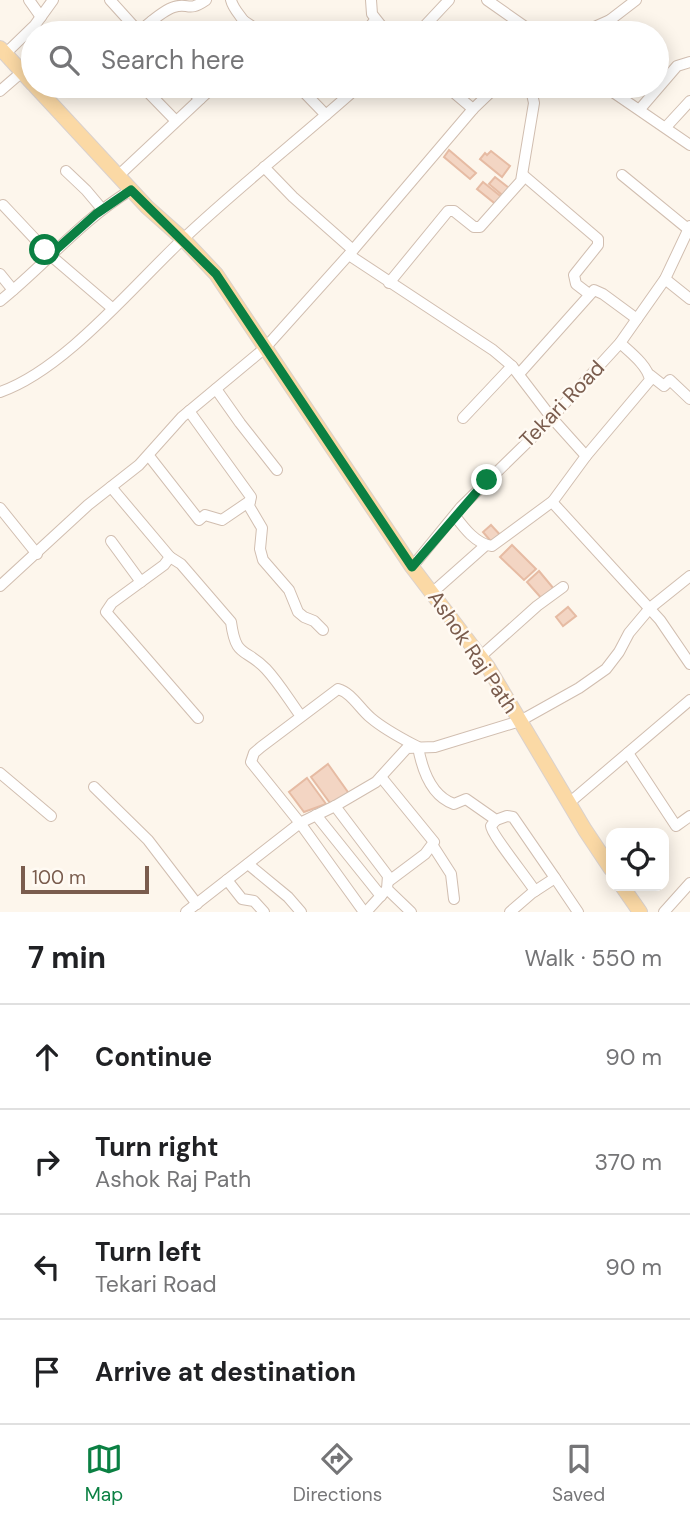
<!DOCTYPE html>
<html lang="en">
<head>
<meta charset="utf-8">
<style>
  :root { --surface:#fff; --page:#f6f6f6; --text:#202124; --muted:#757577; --line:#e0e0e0; --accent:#0b8043 }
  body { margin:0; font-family:"DM Sans",sans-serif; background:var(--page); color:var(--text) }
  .controls { position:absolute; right:21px; bottom:21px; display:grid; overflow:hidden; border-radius:14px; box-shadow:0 4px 18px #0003 }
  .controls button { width:63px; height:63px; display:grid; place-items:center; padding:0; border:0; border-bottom:2px solid var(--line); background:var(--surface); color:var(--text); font:35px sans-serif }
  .scale { position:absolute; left:21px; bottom:18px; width:128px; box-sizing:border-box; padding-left:7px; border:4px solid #7a5c4d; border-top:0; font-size:19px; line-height:24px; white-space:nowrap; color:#7a5c4d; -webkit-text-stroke:5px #fffaf3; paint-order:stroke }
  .stop { position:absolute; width:21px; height:21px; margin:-16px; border:5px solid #0b8043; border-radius:50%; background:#fff }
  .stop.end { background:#0b8043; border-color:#fff; box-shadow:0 2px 7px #0008 }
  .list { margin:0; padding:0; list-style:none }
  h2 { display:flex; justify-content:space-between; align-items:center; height:91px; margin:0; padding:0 28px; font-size:30px }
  h2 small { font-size:23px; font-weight:400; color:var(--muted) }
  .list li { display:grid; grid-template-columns:46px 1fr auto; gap:21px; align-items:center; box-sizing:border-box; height:105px; padding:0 28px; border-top:2px solid var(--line) }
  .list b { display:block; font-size:26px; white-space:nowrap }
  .list p { margin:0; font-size:23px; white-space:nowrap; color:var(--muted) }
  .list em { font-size:23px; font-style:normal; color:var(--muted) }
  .icon { flex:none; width:38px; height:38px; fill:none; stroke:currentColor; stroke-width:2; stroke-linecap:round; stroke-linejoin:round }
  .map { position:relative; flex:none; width:690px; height:912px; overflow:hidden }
  .search { position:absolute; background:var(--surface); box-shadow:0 4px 18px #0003; left:21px; right:21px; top:21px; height:77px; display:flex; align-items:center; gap:18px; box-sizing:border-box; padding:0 24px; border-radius:38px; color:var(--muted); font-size:26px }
  .sheet { height:511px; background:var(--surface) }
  nav { display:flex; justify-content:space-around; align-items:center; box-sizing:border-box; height:98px; border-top:2px solid var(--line); background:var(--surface); font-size:19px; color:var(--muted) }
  nav a { display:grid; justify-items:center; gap:4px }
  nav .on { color:var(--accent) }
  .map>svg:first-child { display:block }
  .building { fill:#f3d5c3; stroke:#e6bba3; stroke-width:2 }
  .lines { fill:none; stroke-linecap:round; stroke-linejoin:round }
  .minor-casing { stroke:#d1beb0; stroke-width:12 }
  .major-casing { stroke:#dad1cd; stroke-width:16 }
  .minor { stroke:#fff; stroke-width:10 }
  .major { stroke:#fbd9a5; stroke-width:14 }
  .route { stroke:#0b8043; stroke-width:9 }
  .labels { text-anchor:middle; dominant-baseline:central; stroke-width:5; stroke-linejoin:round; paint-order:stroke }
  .street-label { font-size:21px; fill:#7a5c4d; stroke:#fffaf3 }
</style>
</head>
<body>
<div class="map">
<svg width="690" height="912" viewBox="0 0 690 912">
  <rect width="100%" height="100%" fill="#fdf6ec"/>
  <!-- building -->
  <g class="building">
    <path d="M 449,150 L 476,173 L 470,179 L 444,157 Z"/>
    <path d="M 491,151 L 510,166 L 502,177 L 480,159 L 485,153 L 487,155 Z"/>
    <path d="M 495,177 L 513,191 L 507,199 L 489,184 Z"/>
    <path d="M 483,182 L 504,199 L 498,206 L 477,189 Z"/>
    <path d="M 491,525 L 503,538 L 494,545 L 483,532 Z"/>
    <path d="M 512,545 L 536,569 L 524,580 L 500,557 Z"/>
    <path d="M 539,571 L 554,589 L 543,600 L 527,582 Z"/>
    <path d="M 568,607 L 576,616 L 563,626 L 556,617 Z"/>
    <path d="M 328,764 L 350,795 L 330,803 L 311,777 Z"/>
    <path d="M 307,778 L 326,804 L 304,812 L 289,792 Z"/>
  </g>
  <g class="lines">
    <defs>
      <g id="minor">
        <path d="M 29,0 L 41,17"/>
        <path d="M 110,0 L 139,32"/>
        <path d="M 231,0 C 234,13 247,19 248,33"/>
        <path d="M 371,0 L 372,14 L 387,33"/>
        <path d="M 487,0 L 534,33"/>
        <path d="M 610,20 L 619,33"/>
        <path d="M 152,21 L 163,33"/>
        <path d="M 244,21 L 262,33"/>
        <path d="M 137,33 C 148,25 161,11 174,7 C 189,2 187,13 206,0"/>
        <path d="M 365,33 L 375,20"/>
        <path d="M 418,33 L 449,0"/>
        <path d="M 581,33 L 610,20 L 636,0"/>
        <path d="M 5,54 L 35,25 L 53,0"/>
        <path d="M 142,86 L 176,121"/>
        <path d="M 187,86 L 200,99"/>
        <path d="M 298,86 L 326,115"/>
        <path d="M 446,86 L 473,109"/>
        <path d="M 604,86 L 690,145"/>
        <path d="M 0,91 L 22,72"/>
        <path d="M 640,109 L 677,66 L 690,62"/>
        <path d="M 666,127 L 690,101"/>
        <path d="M 264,167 L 293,197 L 353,250"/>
        <path d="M 66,171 L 86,190 L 102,209"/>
        <path d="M 523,175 L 598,239 L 598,245 L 574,275 L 576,284 L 589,294"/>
        <path d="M 622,175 L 688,229"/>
        <path d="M 118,176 L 214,86"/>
        <path d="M 3,205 L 50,255 L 112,308"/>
        <path d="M 349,255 L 493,350 L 512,366 L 551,417 L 586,456 L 553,501 L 553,503 L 660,620 L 690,664"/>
        <path d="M 0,274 L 13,290"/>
        <path d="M 665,279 L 690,299"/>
        <path d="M 389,283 L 448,211 L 454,211 L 474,227 L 480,227 L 521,181 L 534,103 L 532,94 L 538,86"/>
        <path d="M 0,301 C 45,265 81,220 131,190"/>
        <path d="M 519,374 L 594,290 L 603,294 L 637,319"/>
        <path d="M 650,375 L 664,386 L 670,380 L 690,399"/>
        <path d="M 216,389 L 240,423 L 277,470"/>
        <path d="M 0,392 C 64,370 132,287 182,240 C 239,186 301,138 359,86"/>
        <path d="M 189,411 L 251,497 L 249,506 L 262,528 L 260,549 L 263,560 L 289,590 L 298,612 L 304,617 L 314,621 L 323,630"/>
        <path d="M 463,418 L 512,366"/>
        <path d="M 149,456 L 199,520 L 205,515 L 222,520 L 250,501"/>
        <path d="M 586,456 L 650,380 C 648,366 631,353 620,343"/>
        <path d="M 111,487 L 170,557 L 164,565 L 112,603 L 106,612 L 198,718"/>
        <path d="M 0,508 L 37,554"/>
        <path d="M 455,516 C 464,528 476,544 492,546 L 553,501"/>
        <path d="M 111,541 L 141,582"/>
        <path d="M 170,557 L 181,564 L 231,622 C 236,659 245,647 266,669 C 279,683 289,700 300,715"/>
        <path d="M 412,567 L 461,507 L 544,426 L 620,343 L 665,279 L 690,226"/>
        <path d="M 0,586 L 88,505 L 139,465 L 182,417 L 265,348 L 353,250 L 473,109 L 497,86"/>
        <path d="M 433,592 L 486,545"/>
        <path d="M 480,657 L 537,606 L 563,587"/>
        <path d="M 628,753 L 676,826 L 690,816"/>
        <path d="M 0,773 L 51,816"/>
        <path d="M 381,777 L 434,842 L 425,854 L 389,881"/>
        <path d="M 94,787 L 148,840 L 197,904"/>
        <path d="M 569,803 L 690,700"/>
        <path d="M 335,806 L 388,876 L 387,889 L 366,912"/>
        <path d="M 316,815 L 381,896"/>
        <path d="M 496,820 L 491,826 C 491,834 527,878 535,891"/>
        <path d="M 433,846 L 451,874 L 454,899"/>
        <path d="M 248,864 L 288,897 L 301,912"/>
        <path d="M 555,878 L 578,912"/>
        <path d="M 227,880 L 242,899 L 254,901 L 264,912"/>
        <path d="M 387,889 L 411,912"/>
        <path d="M 186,912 L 300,823 L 335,806 L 376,782 L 407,748 L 435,747 L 520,721 L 579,688 L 606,669 L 619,652 L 629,633 L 650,608 L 690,576"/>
        <path d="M 364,912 L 300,823 L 251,762 L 254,753 L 261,747 L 338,689 C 352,693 359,708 371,718 C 385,730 401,738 418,747 C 422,769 431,796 454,804 L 466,799 L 496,820 L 507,816 L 513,817 L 555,878 L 532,893 L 510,912"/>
        <path d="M 664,912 L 690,883"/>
      </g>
      <g id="major">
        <path d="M 0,48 L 33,84"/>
        <path d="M 35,86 L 147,207 L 183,239 L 216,274 L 412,567 L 488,667 L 585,830 L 611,869"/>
        <path d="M 622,886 L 640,912"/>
      </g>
    </defs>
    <!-- minor casing -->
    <use href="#minor" class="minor-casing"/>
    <!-- major casing -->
    <use href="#major" class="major-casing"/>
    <!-- minor -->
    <use href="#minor" class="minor"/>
    <!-- major -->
    <use href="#major" class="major"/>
  </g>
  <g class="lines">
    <!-- route -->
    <path class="route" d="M 45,250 L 50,255 L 96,214 L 131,190 L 216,274 L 412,567 L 487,480"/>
  </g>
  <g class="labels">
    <!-- street labels -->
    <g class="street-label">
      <text transform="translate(562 404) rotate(-46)">Tekari Road</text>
      <text transform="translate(473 652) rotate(56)">Ashok Raj Path</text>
    </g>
  </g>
</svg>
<div class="controls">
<button><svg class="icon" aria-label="locate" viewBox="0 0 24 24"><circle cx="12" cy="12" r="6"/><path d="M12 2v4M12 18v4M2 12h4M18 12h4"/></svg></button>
</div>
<div class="scale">100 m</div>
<div class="stop" style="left:45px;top:250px"></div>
<div class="stop end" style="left:487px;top:480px"></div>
<div class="search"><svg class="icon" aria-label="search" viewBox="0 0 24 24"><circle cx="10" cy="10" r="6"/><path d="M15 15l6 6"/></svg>Search here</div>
</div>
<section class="sheet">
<h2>7 min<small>Walk · 550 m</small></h2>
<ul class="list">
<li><svg class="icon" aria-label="ahead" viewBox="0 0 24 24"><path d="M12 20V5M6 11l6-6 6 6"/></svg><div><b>Continue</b></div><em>90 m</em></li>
<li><svg class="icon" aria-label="right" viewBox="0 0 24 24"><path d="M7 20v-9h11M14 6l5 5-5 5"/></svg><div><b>Turn right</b><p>Ashok Raj Path</p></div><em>370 m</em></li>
<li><svg class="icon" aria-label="left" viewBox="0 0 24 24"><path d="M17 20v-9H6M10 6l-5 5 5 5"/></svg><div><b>Turn left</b><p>Tekari Road</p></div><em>90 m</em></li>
<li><svg class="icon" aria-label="arrive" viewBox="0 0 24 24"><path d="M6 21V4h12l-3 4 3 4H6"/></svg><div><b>Arrive at destination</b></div></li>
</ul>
</section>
<nav>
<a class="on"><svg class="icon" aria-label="map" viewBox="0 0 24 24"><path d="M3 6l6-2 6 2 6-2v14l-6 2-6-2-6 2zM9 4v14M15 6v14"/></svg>Map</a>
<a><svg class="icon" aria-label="directions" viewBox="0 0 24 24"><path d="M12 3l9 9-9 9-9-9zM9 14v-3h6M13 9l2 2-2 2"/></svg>Directions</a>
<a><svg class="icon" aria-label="saved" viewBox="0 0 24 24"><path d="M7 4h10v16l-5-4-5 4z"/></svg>Saved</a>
</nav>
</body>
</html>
